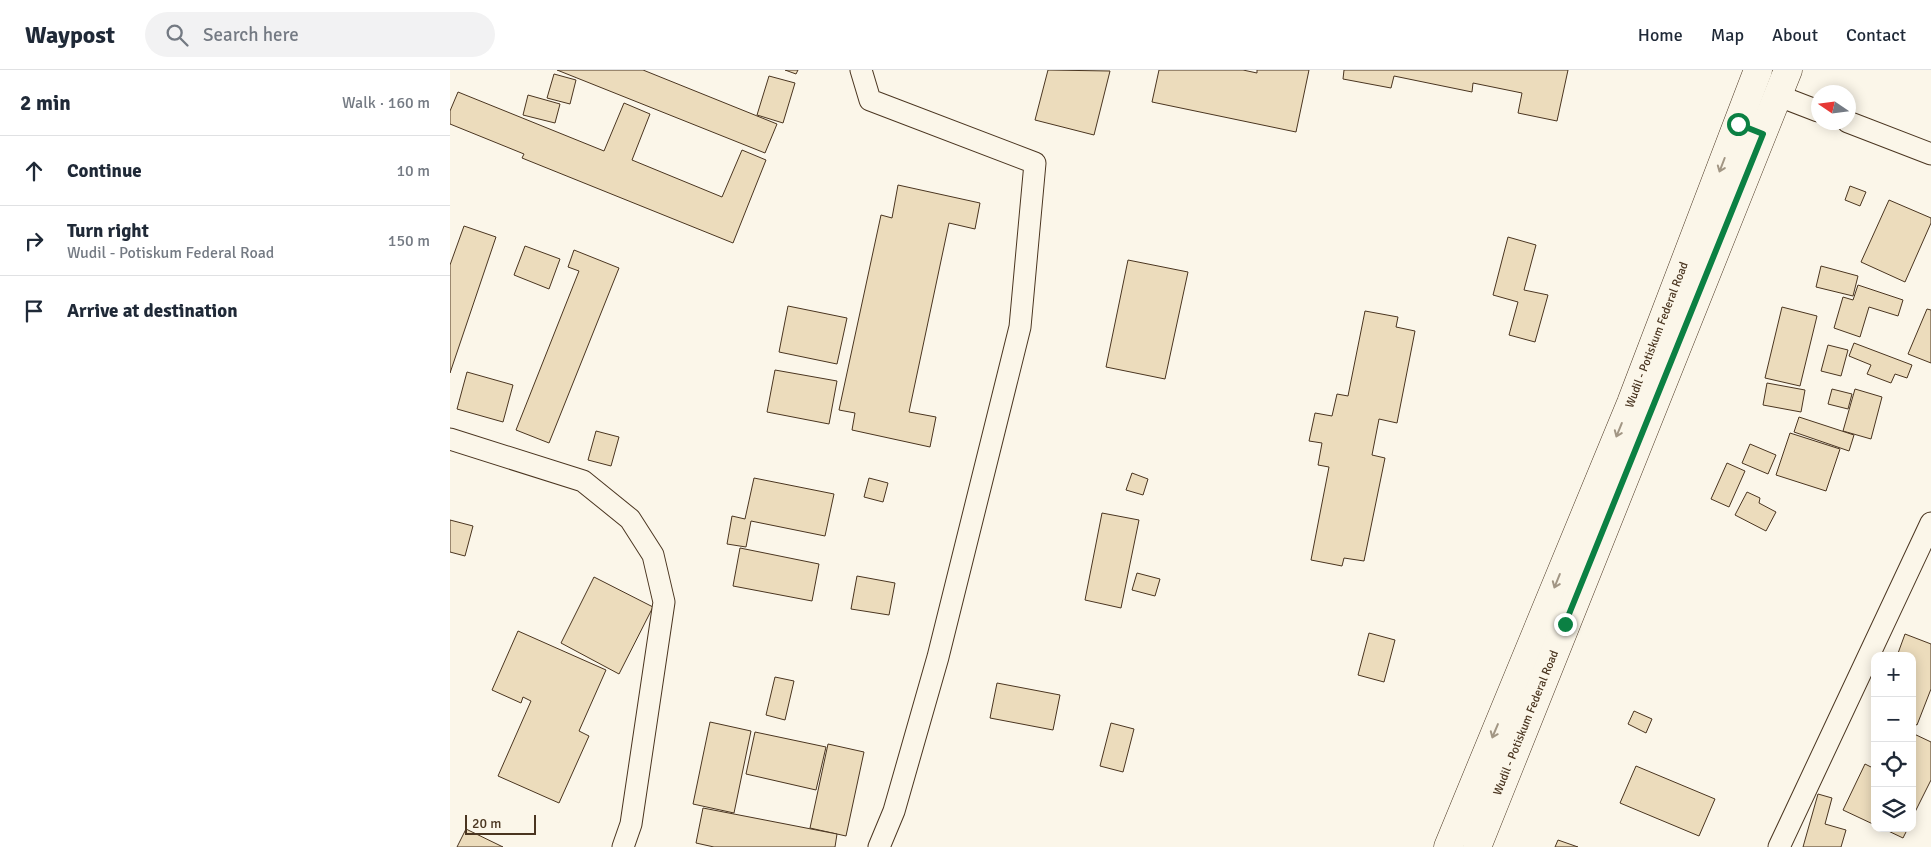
<!DOCTYPE html>
<html lang="en">
<head>
<meta charset="utf-8">
<style>
  :root { --surface:#fff; --page:#f2f2f3; --text:#1f2937; --muted:#747a83; --line:#e0e1e3 }
  body { margin:0; font-family:Signika,sans-serif; background:var(--page); color:var(--text) }
  .controls { position:absolute; right:15px; bottom:15px; display:grid; overflow:hidden; border-radius:10px; box-shadow:0 2px 12px #0003 }
  .controls button { width:45px; height:45px; display:grid; place-items:center; padding:0; border:0; border-bottom:1px solid var(--line); background:var(--surface); color:var(--text); font:25px sans-serif }
  .compass { position:absolute; left:1361px; top:15px; width:45px; height:45px; border-radius:50%; background:var(--surface); box-shadow:0 2px 12px #0003; rotate:283deg }
  .scale { position:absolute; left:15px; bottom:12px; width:71px; box-sizing:border-box; padding-left:5px; border:2px solid #4a3520; border-top:0; font-size:14px; line-height:18px; white-space:nowrap; color:#4a3520; -webkit-text-stroke:4px #fbf6e9; paint-order:stroke }
  .stop { position:absolute; width:15px; height:15px; margin:-11px; border:4px solid #0b8043; border-radius:50%; background:#fff }
  .stop.end { background:#0b8043; border-color:#fff; box-shadow:0 1px 5px #0008 }
  .list { margin:0; padding:0; list-style:none }
  h2 { display:flex; justify-content:space-between; align-items:center; height:65px; margin:0; padding:0 20px; font-size:21px }
  h2 small { font-size:16px; font-weight:400; color:var(--muted) }
  .list li { display:grid; grid-template-columns:32px 1fr auto; gap:15px; align-items:center; box-sizing:border-box; height:70px; padding:0 20px; border-top:1px solid var(--line) }
  .list b { display:block; font-size:19px; white-space:nowrap }
  .list p { margin:0; font-size:16px; white-space:nowrap; color:var(--muted) }
  .list em { font-size:16px; font-style:normal; color:var(--muted) }
  .icon { flex:none; width:28px; height:28px; fill:none; stroke:currentColor; stroke-width:2; stroke-linecap:round; stroke-linejoin:round }
  .map { position:relative; flex:none; width:1481px; height:777px; overflow:hidden }
  header { display:flex; align-items:center; gap:30px; box-sizing:border-box; height:70px; padding:0 25px; background:var(--surface); border-bottom:1px solid var(--line) }
  header strong { font-size:24px }
  nav { display:flex; gap:28px; margin-inline-start:auto; font-size:18px }
  .search { width:350px; height:45px; background:var(--page); display:flex; align-items:center; gap:12px; box-sizing:border-box; padding:0 18px; border-radius:28px; color:var(--muted); font-size:19px }
  main { display:flex }
  aside { flex:1; background:var(--surface) }
  .map>svg:first-child { display:block }
  .building { fill:#ecdcbc; stroke:#4a3520 }
  .lines { fill:none; stroke-linecap:round; stroke-linejoin:round }
  .minor-casing { stroke:#4a3520; stroke-width:23 }
  .primary-casing { stroke:#4a3520; stroke-width:29 }
  .minor { stroke:#fbf6e9; stroke-width:21 }
  .primary { stroke:#fbf6e9; stroke-width:28 }
  .oneway { stroke:#a29684 }
  .route { stroke:#0b8043; stroke-width:6 }
  .labels { text-anchor:middle; dominant-baseline:central; stroke-width:4; stroke-linejoin:round; paint-order:stroke }
  .street-label { font-size:12px; fill:#4a3520; stroke:#fbf6e9 }
</style>
</head>
<body>
<header>
<strong>Waypost</strong>
<div class="search"><svg class="icon" aria-label="search" viewBox="0 0 24 24"><circle cx="10" cy="10" r="6"/><path d="M15 15l6 6"/></svg>Search here</div>
<nav><a>Home</a><a>Map</a><a>About</a><a>Contact</a></nav>
</header>
<main>
<aside>
<h2>2 min<small>Walk · 160 m</small></h2>
<ul class="list">
<li><svg class="icon" aria-label="ahead" viewBox="0 0 24 24"><path d="M12 20V5M6 11l6-6 6 6"/></svg><div><b>Continue</b></div><em>10 m</em></li>
<li><svg class="icon" aria-label="right" viewBox="0 0 24 24"><path d="M7 20v-9h11M14 6l5 5-5 5"/></svg><div><b>Turn right</b><p>Wudil - Potiskum Federal Road</p></div><em>150 m</em></li>
<li><svg class="icon" aria-label="arrive" viewBox="0 0 24 24"><path d="M6 21V4h12l-3 4 3 4H6"/></svg><div><b>Arrive at destination</b></div></li>
</ul>
</aside>
<div class="map">
<svg width="1481" height="777" viewBox="0 0 1481 777">
  <rect width="100%" height="100%" fill="#fbf6e9"/>
  <!-- building -->
  <g class="building">
    <path d="M 107,0 L 193,0 L 327,54 L 315,83 Z"/>
    <path d="M 335,0 L 348,0 L 346,4 Z"/>
    <path d="M 598,0 L 660,1 L 644,65 L 585,50 Z"/>
    <path d="M 709,0 L 793,0 L 807,3 L 807,0 L 859,0 L 846,62 L 702,32 Z"/>
    <path d="M 894,0 L 1118,0 L 1107,51 L 1068,43 L 1072,23 L 1023,13 L 1022,22 L 944,6 L 941,18 L 893,9 Z"/>
    <path d="M 104,4 L 126,10 L 120,34 L 97,28 Z"/>
    <path d="M 319,6 L 345,13 L 333,53 L 307,45 Z"/>
    <path d="M 8,22 L 154,81 L 174,33 L 200,44 L 182,90 L 272,127 L 292,80 L 316,90 L 283,173 L 72,88 L 74,84 L 0,54 L 0,41 Z"/>
    <path d="M 78,25 L 110,34 L 105,53 L 73,45 Z"/>
    <path d="M 448,115 L 530,133 L 525,159 L 499,153 L 459,342 L 486,347 L 480,377 L 402,360 L 405,343 L 389,340 L 431,145 L 442,148 Z"/>
    <path d="M 1400,116 L 1416,122 L 1410,136 L 1395,130 Z"/>
    <path d="M 1439,130 L 1481,148 L 1481,153 L 1455,212 L 1411,192 Z"/>
    <path d="M 14,156 L 46,167 L 0,303 L 0,195 Z"/>
    <path d="M 1058,167 L 1086,175 L 1074,220 L 1098,225 L 1085,272 L 1059,265 L 1068,232 L 1043,225 Z"/>
    <path d="M 75,176 L 110,189 L 99,219 L 64,205 Z"/>
    <path d="M 124,180 L 169,198 L 99,373 L 66,360 L 129,201 L 118,197 Z"/>
    <path d="M 678,190 L 738,202 L 715,309 L 656,297 Z"/>
    <path d="M 1371,196 L 1408,206 L 1403,226 L 1366,217 Z"/>
    <path d="M 1408,215 L 1453,230 L 1448,246 L 1419,237 L 1410,267 L 1384,258 L 1393,227 L 1403,230 Z"/>
    <path d="M 338,236 L 397,248 L 387,294 L 329,282 Z"/>
    <path d="M 1332,237 L 1367,246 L 1350,316 L 1315,308 Z"/>
    <path d="M 1477,239 L 1481,240 L 1481,293 L 1458,284 Z"/>
    <path d="M 915,241 L 948,247 L 946,257 L 965,261 L 947,353 L 929,349 L 922,385 L 935,388 L 914,491 L 894,488 L 892,496 L 861,490 L 879,397 L 868,395 L 872,373 L 859,371 L 865,343 L 882,346 L 887,324 L 898,326 Z"/>
    <path d="M 1404,273 L 1462,295 L 1457,308 L 1445,304 L 1441,313 L 1417,304 L 1421,295 L 1399,286 Z"/>
    <path d="M 1378,275 L 1398,280 L 1391,306 L 1371,301 Z"/>
    <path d="M 325,300 L 387,311 L 379,354 L 317,342 Z"/>
    <path d="M 17,302 L 63,315 L 53,352 L 7,339 Z"/>
    <path d="M 1317,313 L 1355,320 L 1351,342 L 1313,335 Z"/>
    <path d="M 1382,319 L 1402,324 L 1398,339 L 1378,334 Z"/>
    <path d="M 1405,319 L 1432,327 L 1421,369 L 1393,361 Z"/>
    <path d="M 1349,347 L 1404,365 L 1399,381 L 1344,362 Z"/>
    <path d="M 146,361 L 169,367 L 161,396 L 138,390 Z"/>
    <path d="M 1340,363 L 1390,379 L 1376,421 L 1326,405 Z"/>
    <path d="M 1300,374 L 1326,385 L 1318,404 L 1292,393 Z"/>
    <path d="M 1277,393 L 1295,401 L 1279,437 L 1261,429 Z"/>
    <path d="M 682,403 L 698,409 L 693,425 L 676,420 Z"/>
    <path d="M 304,408 L 384,424 L 375,466 L 301,451 L 296,477 L 277,474 L 282,446 L 295,449 Z"/>
    <path d="M 419,408 L 438,413 L 433,432 L 414,427 Z"/>
    <path d="M 1297,422 L 1310,428 L 1309,433 L 1326,442 L 1316,461 L 1285,445 Z"/>
    <path d="M 652,443 L 689,450 L 671,538 L 635,530 Z"/>
    <path d="M 0,450 L 23,456 L 15,486 L 0,482 Z"/>
    <path d="M 290,478 L 369,494 L 362,531 L 283,516 Z"/>
    <path d="M 687,503 L 710,509 L 705,526 L 682,520 Z"/>
    <path d="M 407,506 L 445,513 L 439,545 L 401,539 Z"/>
    <path d="M 144,507 L 203,537 L 169,604 L 111,573 Z"/>
    <path d="M 68,561 L 156,600 L 129,661 L 139,666 L 109,733 L 48,706 L 81,631 L 73,627 L 71,633 L 42,620 Z"/>
    <path d="M 919,563 L 945,570 L 934,612 L 908,605 Z"/>
    <path d="M 1455,564 L 1481,574 L 1481,619 L 1467,655 L 1462,653 L 1462,586 L 1447,586 Z"/>
    <path d="M 325,607 L 344,611 L 335,650 L 316,645 Z"/>
    <path d="M 547,613 L 610,625 L 603,660 L 540,648 Z"/>
    <path d="M 1184,641 L 1202,649 L 1196,663 L 1178,654 Z"/>
    <path d="M 260,652 L 301,661 L 284,743 L 243,734 Z"/>
    <path d="M 661,653 L 684,659 L 673,702 L 650,696 Z"/>
    <path d="M 305,662 L 376,677 L 366,720 L 296,704 Z"/>
    <path d="M 1462,663 L 1481,672 L 1481,710 L 1462,748 Z"/>
    <path d="M 378,674 L 414,682 L 396,766 L 360,758 Z"/>
    <path d="M 1425,693 L 1425,755 L 1393,740 L 1415,694 L 1423,698 Z"/>
    <path d="M 1186,696 L 1265,729 L 1249,766 L 1170,733 Z"/>
    <path d="M 1368,724 L 1382,728 L 1375,754 L 1396,760 L 1391,777 L 1353,777 Z"/>
    <path d="M 253,738 L 387,764 L 385,777 L 264,777 L 246,773 Z"/>
    <path d="M 1432,758 L 1458,758 L 1453,768 Z"/>
    <path d="M 16,759 L 53,777 L 7,777 Z"/>
    <path d="M 1108,770 L 1128,777 L 1105,777 Z"/>
  </g>
  <g class="lines">
    <defs>
      <g id="minor">
        <path d="M 411,0 L 420,30 L 585,93 L 570,257 L 488,587 L 444,741 L 429,777"/>
        <path d="M 1329,26 L 1368,41"/>
        <path d="M 1398,52 L 1481,84"/>
        <path d="M 0,369 L 133,411 L 180,449 L 203,485 L 214,532 L 181,754 L 173,777"/>
        <path d="M 1329,777 L 1481,453"/>
      </g>
      <g id="primary">
        <path d="M 998,777 L 1181,333 L 1308,0"/>
        <path d="M 1027,777 L 1338,0"/>
      </g>
    </defs>
    <!-- minor casing -->
    <use href="#minor" class="minor-casing"/>
    <!-- primary casing -->
    <use href="#primary" class="primary-casing"/>
    <!-- minor -->
    <use href="#minor" class="minor"/>
    <!-- primary -->
    <use href="#primary" class="primary"/>
  </g>
  <!-- one-way arrows -->
  <defs><path id="oneway-shaft" d="M-6 0H5M1.5-3L5.5 0L1.5 3" fill="none" stroke-width="1.6" stroke-linecap="round" stroke-linejoin="round" transform="scale(1.25)"/></defs>
  <g class="oneway">
    <use href="#oneway-shaft" transform="translate(1272 95) rotate(111)"/>
    <use href="#oneway-shaft" transform="translate(1169 360) rotate(112)"/>
    <use href="#oneway-shaft" transform="translate(1107 511) rotate(112)"/>
    <use href="#oneway-shaft" transform="translate(1045 661) rotate(113)"/>
  </g>
  <g class="lines">
    <!-- route -->
    <path class="route" d="M 1115,554 L 1313,64 L 1288,54"/>
  </g>
  <g class="labels">
    <!-- street labels -->
    <g class="street-label">
      <text transform="translate(1207 265) rotate(-69)">Wudil - Potiskum Federal Road</text>
      <text transform="translate(1076 653) rotate(-68)">Wudil - Potiskum Federal Road</text>
    </g>
  </g>
</svg>
<div class="controls">
<button>+</button>
<button>−</button>
<button><svg class="icon" aria-label="locate" viewBox="0 0 24 24"><circle cx="12" cy="12" r="6"/><path d="M12 2v4M12 18v4M2 12h4M18 12h4"/></svg></button>
<button><svg class="icon" aria-label="layers" viewBox="0 0 24 24"><path d="M12 4l9 5-9 5-9-5zM3 14l9 5 9-5"/></svg></button>
</div>
<svg class="compass" viewBox="-18 -18 36 36"><path d="M0-13l5 13h-10z" fill="#e53935"/><path d="M0 13l5-13h-10z" fill="#747a83"/></svg>
<div class="scale">20 m</div>
<div class="stop" style="left:1288px;top:54px"></div>
<div class="stop end" style="left:1115px;top:554px"></div>
</div>
</main>
</body>
</html>
